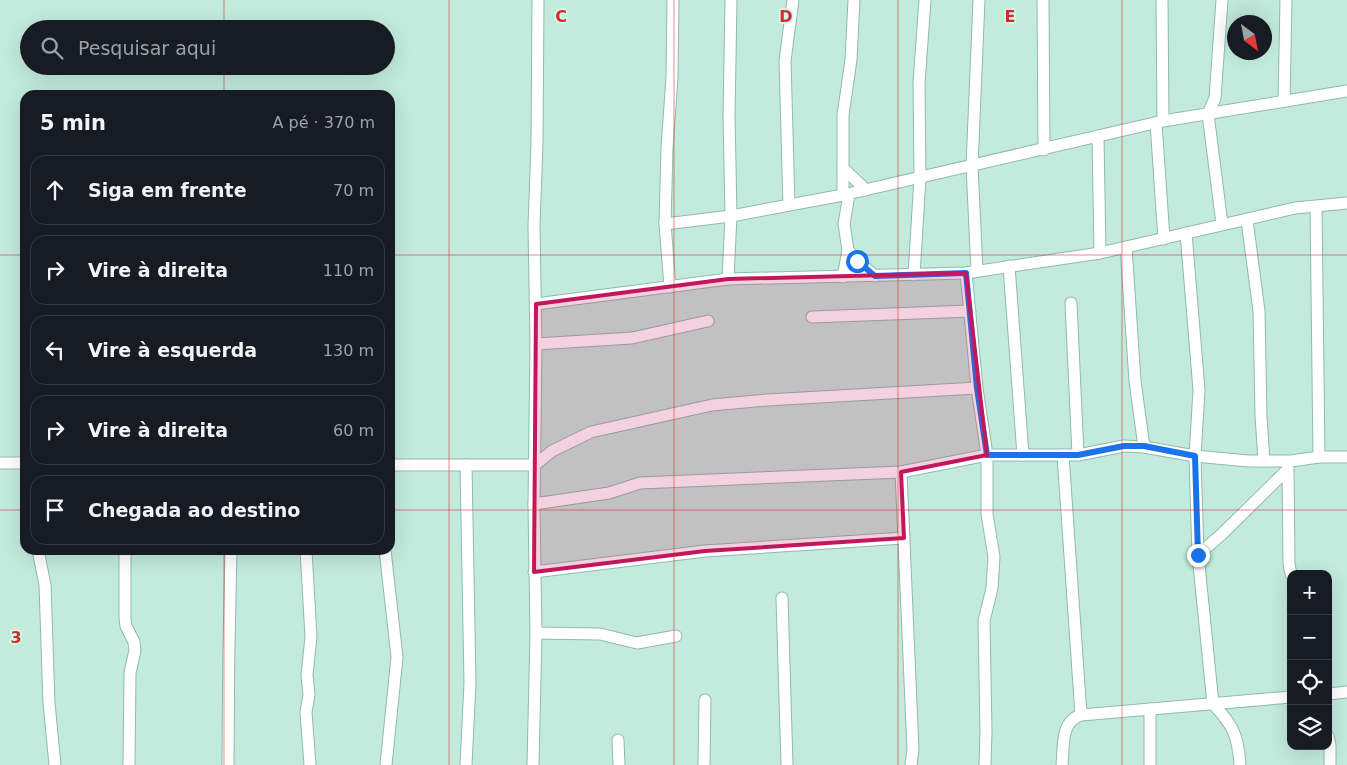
<!DOCTYPE html>
<html lang="pt">
<head>
<meta charset="utf-8">
<style>
  :root { --surface:#171b24; --page:#242831; --text:#f1f3f6; --muted:#9ea1a6; --line:#363941 }
  body { margin:0; font-family:"DejaVu Sans",sans-serif; background:var(--page); color:var(--text) }
  .controls { position:absolute; right:15px; bottom:15px; display:grid; overflow:hidden; border-radius:10px; box-shadow:0 5px 20px #0002 }
  .controls button { width:45px; height:45px; display:grid; place-items:center; padding:0; border:0; border-bottom:1px solid var(--line); background:var(--surface); color:var(--text); font:25px sans-serif }
  .compass { position:absolute; left:1227px; top:15px; width:45px; height:45px; border-radius:50%; background:var(--surface); box-shadow:0 5px 20px #0002; rotate:148deg }
  .stop { position:absolute; width:15px; height:15px; margin:-11px; border:4px solid #1a73e8; border-radius:50%; background:#fff }
  .stop.end { background:#1a73e8; border-color:#fff; box-shadow:0 1px 5px #0008 }
  .list { margin:0; padding:0; list-style:none }
  h2 { display:flex; justify-content:space-between; align-items:center; height:65px; margin:0; padding:0 20px; font-size:21px }
  h2 small { font-size:16px; font-weight:400; color:var(--muted) }
  .list li { display:grid; grid-template-columns:32px 1fr auto; gap:15px; align-items:center; box-sizing:border-box; height:70px; margin:0 10px 10px; padding:0 10px; border:1px solid var(--line); border-radius:15px }
  .list b { display:block; font-size:19px; white-space:nowrap }
  .list em { font-size:16px; font-style:normal; color:var(--muted) }
  .icon { flex:none; width:28px; height:28px; fill:none; stroke:currentColor; stroke-width:2; stroke-linecap:round; stroke-linejoin:round }
  .map { position:relative; flex:none; width:1347px; height:765px; overflow:hidden }
  .search { position:absolute; background:var(--surface); box-shadow:0 5px 20px #0002; left:20px; top:20px; width:375px; height:55px; display:flex; align-items:center; gap:12px; box-sizing:border-box; padding:0 18px; border-radius:28px; color:var(--muted); font-size:19px }
  .panel { position:absolute; background:var(--surface); box-shadow:0 5px 20px #0002; left:20px; top:90px; width:375px; height:465px; border-radius:15px }
  .map>svg:first-child { display:block }
  .lines { fill:none; stroke-linecap:round; stroke-linejoin:round }
  .street-casing { stroke:#91baac; stroke-width:13 }
  .street { stroke:#fff; stroke-width:11 }
  .route { stroke:#1a73e8; stroke-width:6 }
  .marked { fill:#c2185b; fill-opacity:0.2; stroke:#c2185b; stroke-width:4; stroke-linejoin:round }
  .grid { fill:none; stroke:#d62828; stroke-width:1; stroke-opacity:0.55 }
  .grid-label { font-size:16px; text-anchor:middle; font-weight:bold; fill:#d62828; stroke:#cff9ea; stroke-width:4; stroke-linejoin:round; paint-order:stroke }
</style>
</head>
<body>
<div class="map">
<svg width="1347" height="765" viewBox="0 0 1347 765">
  <rect width="100%" height="100%" fill="#c2ebdd"/>
  <g class="lines">
    <defs>
      <g id="street">
        <path d="M 1043,0 L 1044,150"/>
        <path d="M 1162,0 L 1163,121"/>
        <path d="M 1284,101 L 1286,0"/>
        <path d="M 1156,123 L 1164,239"/>
        <path d="M 1098,137 L 1100,253"/>
        <path d="M 843,168 L 866,190"/>
        <path d="M 843,195 L 843,115 L 851,60 L 854,0"/>
        <path d="M 789,205 L 785,61 L 793,0"/>
        <path d="M 1316,207 L 1319,457"/>
        <path d="M 1247,220 L 1259,311 L 1261,416 L 1264,461"/>
        <path d="M 665,224 L 731,216 L 843,195 L 1163,121 L 1347,91"/>
        <path d="M 1222,224 L 1208,114 L 1215,98 L 1222,0"/>
        <path d="M 1186,233 L 1199,390 L 1195,456 L 1198,555 L 1213,704 C 1233,725 1238,735 1240,765"/>
        <path d="M 1126,247 L 1135,381 L 1144,447"/>
        <path d="M 848,250 L 857,261 L 875,276"/>
        <path d="M 1009,266 L 1023,455"/>
        <path d="M 977,271 L 972,166 L 979,0"/>
        <path d="M 966,273 L 977,388 L 987,455 L 987,514 L 994,557 L 992,588 L 984,621 L 986,732 L 985,765"/>
        <path d="M 914,275 L 920,178 L 919,83 L 925,0"/>
        <path d="M 843,277 L 848,250 L 844,224 L 849,194"/>
        <path d="M 728,279 L 731,216 L 729,116 L 731,0"/>
        <path d="M 670,287 L 665,224 L 667,148 L 672,77 L 673,0"/>
        <path d="M 1071,303 L 1078,455"/>
        <path d="M 536,304 L 728,279 L 966,273 L 1100,253 L 1295,208 L 1347,203"/>
        <path d="M 812,317 L 970,311"/>
        <path d="M 536,344 L 632,338 L 708,321"/>
        <path d="M 1063,455 L 1081,715"/>
        <path d="M 0,463 L 25,463"/>
        <path d="M 390,465 L 535,465 L 552,451 L 591,432 L 712,405 L 767,400 L 977,388"/>
        <path d="M 466,465 L 470,683 L 466,765"/>
        <path d="M 1288,468 L 1289,564 L 1291,574"/>
        <path d="M 901,472 L 913,750 L 911,765"/>
        <path d="M 534,504 L 609,493 L 640,483 L 901,472 L 987,455 L 1078,455 L 1124,446 L 1144,447 L 1195,456 L 1248,461 L 1291,461 L 1319,457 L 1347,457"/>
        <path d="M 38,550 L 45,585 L 49,703 L 55,765"/>
        <path d="M 125,550 L 125,618 L 126,626 L 134,642 L 135,650 L 130,673 L 129,765"/>
        <path d="M 306,550 L 311,637 L 307,675 L 309,695 L 306,712 L 310,765"/>
        <path d="M 385,550 L 397,657 L 386,765"/>
        <path d="M 1198,555 L 1223,533 L 1287,470"/>
        <path d="M 534,572 L 705,551 L 904,538"/>
        <path d="M 782,598 L 787,765"/>
        <path d="M 536,633 L 600,634 L 637,643 L 676,636"/>
        <path d="M 1328,694 L 1347,692"/>
        <path d="M 1150,709 L 1150,765"/>
        <path d="M 1328,736 L 1330,745 L 1330,765"/>
        <path d="M 618,740 L 619,765"/>
        <path d="M 228,765 C 228,693 229,622 231,550"/>
        <path d="M 533,765 L 536,633 L 534,504 L 536,344 L 534,226 L 537,142 L 538,0"/>
        <path d="M 704,765 L 705,700"/>
        <path d="M 1062,765 C 1064,746 1060,722 1081,715 L 1291,697"/>
      </g>
    </defs>
    <!-- street casing -->
    <use href="#street" class="street-casing"/>
    <!-- street -->
    <use href="#street" class="street"/>
  </g>
  <g class="lines">
    <!-- route -->
    <path class="route" d="M 857,261 L 875,276 L 966,273 L 977,388 L 987,455 L 1078,455 L 1124,446 L 1144,446 L 1195,456 L 1198,555"/>
  </g>
  <!-- marked area -->
  <path class="marked" d="M 966,273 L 987,455 L 901,472 L 904,538 L 705,551 L 534,572 L 536,304 L 728,279 Z"/>
  <!-- grid -->
  <path class="grid" d="M 224,0 L 224,29M 449,0 L 449,765M 674,0 L 674,765M 898,0 L 898,765M 1122,0 L 1122,765M 224,66 L 224,95M 0,255 L 25,255M 390,255 L 1347,255M 0,510 L 25,510M 390,510 L 1347,510M 224,550 L 224,765"/>
  <g class="grid-label">
    <text x="561" y="22">C</text>
    <text x="786" y="22">D</text>
    <text x="1010" y="22">E</text>
    <text x="16" y="643">3</text>
  </g>
</svg>
<div class="controls">
<button>+</button>
<button>−</button>
<button><svg class="icon" aria-label="locate" viewBox="0 0 24 24"><circle cx="12" cy="12" r="6"/><path d="M12 2v4M12 18v4M2 12h4M18 12h4"/></svg></button>
<button><svg class="icon" aria-label="layers" viewBox="0 0 24 24"><path d="M12 4l9 5-9 5-9-5zM3 14l9 5 9-5"/></svg></button>
</div>
<svg class="compass" viewBox="-18 -18 36 36"><path d="M0-13l5 13h-10z" fill="#e53935"/><path d="M0 13l5-13h-10z" fill="#9ea1a6"/></svg>
<div class="stop" style="left:857px;top:261px"></div>
<div class="stop end" style="left:1198px;top:555px"></div>
<div class="search"><svg class="icon" aria-label="search" viewBox="0 0 24 24"><circle cx="10" cy="10" r="6"/><path d="M15 15l6 6"/></svg>Pesquisar aqui</div>
<section class="panel">
<h2>5 min<small>A pé · 370 m</small></h2>
<ul class="list">
<li><svg class="icon" aria-label="ahead" viewBox="0 0 24 24"><path d="M12 20V5M6 11l6-6 6 6"/></svg><div><b>Siga em frente</b></div><em>70 m</em></li>
<li><svg class="icon" aria-label="right" viewBox="0 0 24 24"><path d="M7 20v-9h11M14 6l5 5-5 5"/></svg><div><b>Vire à direita</b></div><em>110 m</em></li>
<li><svg class="icon" aria-label="left" viewBox="0 0 24 24"><path d="M17 20v-9H6M10 6l-5 5 5 5"/></svg><div><b>Vire à esquerda</b></div><em>130 m</em></li>
<li><svg class="icon" aria-label="right" viewBox="0 0 24 24"><path d="M7 20v-9h11M14 6l5 5-5 5"/></svg><div><b>Vire à direita</b></div><em>60 m</em></li>
<li><svg class="icon" aria-label="arrive" viewBox="0 0 24 24"><path d="M6 21V4h12l-3 4 3 4H6"/></svg><div><b>Chegada ao destino</b></div></li>
</ul>
</section>
</div>
</body>
</html>
